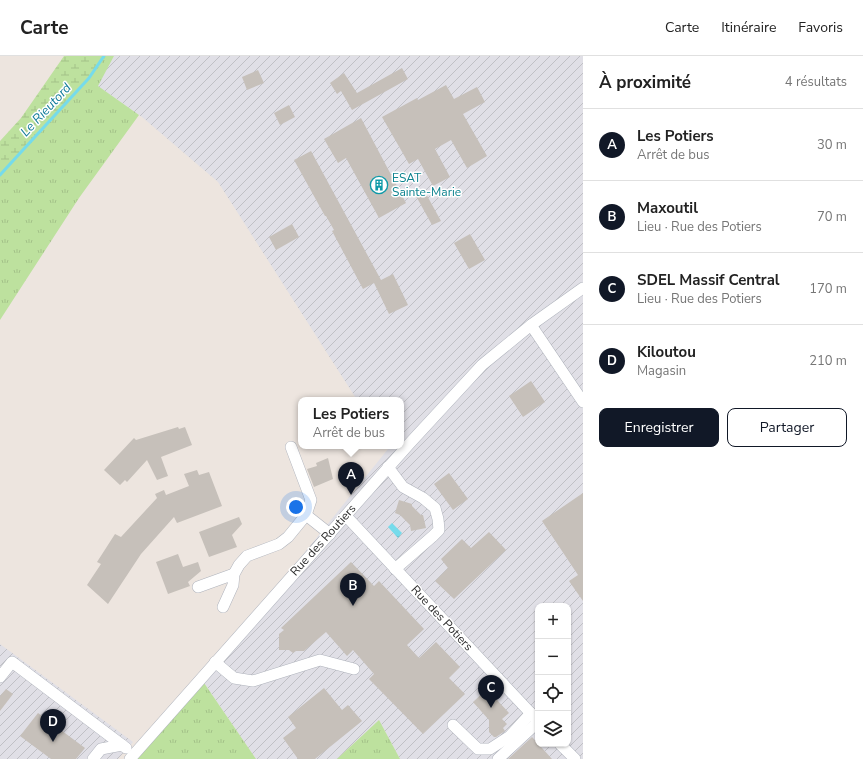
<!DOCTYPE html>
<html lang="fr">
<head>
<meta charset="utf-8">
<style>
  :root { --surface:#fff; --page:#f6f6f6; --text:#222; --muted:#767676; --line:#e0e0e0; --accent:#111827 }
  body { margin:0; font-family:"Nunito Sans",sans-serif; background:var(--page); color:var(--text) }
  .controls { position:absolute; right:12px; bottom:12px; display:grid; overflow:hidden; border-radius:8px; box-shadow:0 1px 3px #0004 }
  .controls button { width:36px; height:36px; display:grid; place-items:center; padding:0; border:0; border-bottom:1px solid var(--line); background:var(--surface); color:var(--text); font:20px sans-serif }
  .you { position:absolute; left:296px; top:451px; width:14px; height:14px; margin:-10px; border:3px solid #fff; border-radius:50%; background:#1a73e8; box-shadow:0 0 0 6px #1a73e833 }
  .badge { display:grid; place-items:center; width:26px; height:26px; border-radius:50%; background:var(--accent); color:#fff; font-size:13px; font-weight:700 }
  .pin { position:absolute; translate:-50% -33px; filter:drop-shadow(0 1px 2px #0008) }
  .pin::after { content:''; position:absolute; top:21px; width:14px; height:12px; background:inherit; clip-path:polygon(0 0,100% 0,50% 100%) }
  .popup { position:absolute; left:298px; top:341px; width:106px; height:52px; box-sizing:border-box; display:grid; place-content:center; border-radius:8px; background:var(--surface); filter:drop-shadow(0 1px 3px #0005); font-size:13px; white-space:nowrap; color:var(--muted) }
  .popup b { font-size:15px; color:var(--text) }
  .popup::after { content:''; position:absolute; left:50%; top:100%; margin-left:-8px; border:8px solid transparent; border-top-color:var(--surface) }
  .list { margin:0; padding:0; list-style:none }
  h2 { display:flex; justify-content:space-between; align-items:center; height:52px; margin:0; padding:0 16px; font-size:17px }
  h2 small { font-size:13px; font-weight:400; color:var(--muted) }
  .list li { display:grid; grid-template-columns:26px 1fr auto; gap:12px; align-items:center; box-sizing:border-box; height:72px; padding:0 16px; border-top:1px solid var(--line) }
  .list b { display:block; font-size:15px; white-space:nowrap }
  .list p { margin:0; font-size:13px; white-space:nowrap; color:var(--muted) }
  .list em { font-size:13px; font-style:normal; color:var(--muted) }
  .actions { display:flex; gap:8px; padding:12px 16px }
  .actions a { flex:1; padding:9px 0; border:1px solid var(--accent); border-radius:8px; text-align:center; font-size:14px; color:var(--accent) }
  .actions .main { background:var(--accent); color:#fff }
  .icon { flex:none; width:22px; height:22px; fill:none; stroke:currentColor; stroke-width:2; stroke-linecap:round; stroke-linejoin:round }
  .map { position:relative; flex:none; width:583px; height:703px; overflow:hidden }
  header { display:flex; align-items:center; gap:24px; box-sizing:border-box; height:56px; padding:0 20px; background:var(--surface); border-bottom:1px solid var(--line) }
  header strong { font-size:19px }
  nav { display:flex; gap:22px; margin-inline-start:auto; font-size:14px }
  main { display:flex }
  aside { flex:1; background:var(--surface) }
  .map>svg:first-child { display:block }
  .industrial { fill:url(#industrial-furrows); fill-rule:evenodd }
  .grass { fill:url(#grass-tufts) }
  .wetland { fill:url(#wetland-marsh) }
  .water { fill:url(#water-ripples) }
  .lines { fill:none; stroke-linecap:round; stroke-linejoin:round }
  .stream { stroke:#76dbeb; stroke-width:3 }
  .building { fill:#c6c0ba }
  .minor-casing { stroke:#afb3bc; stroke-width:12 }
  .minor { stroke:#fff; stroke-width:11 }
  .labels { text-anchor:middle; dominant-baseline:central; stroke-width:3; stroke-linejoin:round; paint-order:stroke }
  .culture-label { font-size:12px; fill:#0d838f; stroke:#fff; text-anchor:start }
  .street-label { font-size:12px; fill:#2c2c2c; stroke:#fff }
  .water-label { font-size:13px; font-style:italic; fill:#127c9a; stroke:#fff }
</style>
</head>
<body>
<header>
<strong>Carte</strong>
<nav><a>Carte</a><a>Itinéraire</a><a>Favoris</a></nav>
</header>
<main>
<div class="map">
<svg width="583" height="703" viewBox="0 0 583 703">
  <defs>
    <pattern id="industrial-furrows" width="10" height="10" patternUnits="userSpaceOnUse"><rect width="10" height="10" fill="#e0dfe6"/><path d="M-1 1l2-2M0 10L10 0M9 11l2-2" fill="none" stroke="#c0c0c5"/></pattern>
    <pattern id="grass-tufts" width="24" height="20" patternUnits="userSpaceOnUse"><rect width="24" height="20" fill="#bde19e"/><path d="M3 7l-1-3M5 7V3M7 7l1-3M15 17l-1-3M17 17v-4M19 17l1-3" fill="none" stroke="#a3c188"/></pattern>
    <pattern id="wetland-marsh" width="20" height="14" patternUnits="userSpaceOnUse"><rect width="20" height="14" fill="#bde19e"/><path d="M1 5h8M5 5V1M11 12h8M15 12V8" fill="none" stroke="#a3c188"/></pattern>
    <pattern id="water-ripples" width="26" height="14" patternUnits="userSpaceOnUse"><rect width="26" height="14" fill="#76dbeb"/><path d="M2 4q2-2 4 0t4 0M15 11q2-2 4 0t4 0" fill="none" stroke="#66bcca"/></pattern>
  </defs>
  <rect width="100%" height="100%" fill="#ede5df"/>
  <!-- industrial -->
  <g class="industrial">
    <path d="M 114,0 L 583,0 L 583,703 L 400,703 L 379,664 L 337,703 L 256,703 L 202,624 L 388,393 L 386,390 L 401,390 L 401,344 L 357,344 L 218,126 L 142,61 L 97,30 ZM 538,550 L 568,550 L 568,688 L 538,688 Z"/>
    <path d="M 0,588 L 133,686 L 118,703 L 0,703 Z"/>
  </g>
  <!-- grass -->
  <g class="grass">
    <path d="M 69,0 L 114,0 L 98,30 L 139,59 L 79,142 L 0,264 L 0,88 L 8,81 Z"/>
    <path d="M 202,624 L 256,703 L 135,703 Z"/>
    <path d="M 379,664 L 400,703 L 337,703 Z"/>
  </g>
  <!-- wetland -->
  <path class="wetland" d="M 64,0 L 106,0 L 93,20 L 64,49 L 19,99 L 0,118 L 0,85 L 21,62 Z"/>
  <!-- water -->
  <path class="water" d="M 392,467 L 402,477 L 398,482 L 388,471 Z"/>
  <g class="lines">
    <!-- stream -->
    <path class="stream" d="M 0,119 L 89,22 L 104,0"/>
  </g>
  <!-- building -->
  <g class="building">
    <path d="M 402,12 L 408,23 L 352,54 L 341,35 L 337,38 L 330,27 L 344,17 L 357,37 Z"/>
    <path d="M 258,14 L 264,27 L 247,34 L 242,21 Z"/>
    <path d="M 446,29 L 454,43 L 477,31 L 485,46 L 463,58 L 487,100 L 467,112 L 451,84 L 435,93 L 450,121 L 433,130 L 418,103 L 409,108 L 382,61 L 417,42 L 418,44 Z"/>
    <path d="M 289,49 L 295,61 L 280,69 L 274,57 Z"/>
    <path d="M 361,62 L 406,147 L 379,162 L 346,102 L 338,107 L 324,83 Z"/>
    <path d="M 311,95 L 381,224 L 393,218 L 408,249 L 389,258 L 374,227 L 363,233 L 332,175 L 334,174 L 326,160 L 325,160 L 294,104 Z"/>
    <path d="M 425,136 L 441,165 L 432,169 L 416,140 Z"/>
    <path d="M 292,168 L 299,181 L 276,194 L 269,181 Z"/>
    <path d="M 470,178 L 485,204 L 469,213 L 454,187 Z"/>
    <path d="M 531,325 L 545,346 L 523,361 L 509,340 Z"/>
    <path d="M 178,371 L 179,373 L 185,371 L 192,389 L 161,401 L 168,420 L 157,424 L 147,404 L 127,426 L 125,424 L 120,429 L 104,414 L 134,382 L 136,384 Z"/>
    <path d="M 328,402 L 333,423 L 314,431 L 307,413 L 317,410 L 316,407 Z"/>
    <path d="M 197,414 L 199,419 L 209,416 L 222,450 L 177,467 L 174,461 L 141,498 L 108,548 L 87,529 L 101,508 L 97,506 L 115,478 L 121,481 L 157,442 L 155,438 L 164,434 L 166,439 L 189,430 L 184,418 Z"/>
    <path d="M 449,417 L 468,443 L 453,454 L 434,428 Z"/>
    <path d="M 583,437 L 583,545 L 569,525 L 578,519 L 542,465 Z"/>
    <path d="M 399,444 L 412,448 L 412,450 L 421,459 L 423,459 L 426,472 L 411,475 L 410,469 L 400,459 L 395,457 Z"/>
    <path d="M 239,461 L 242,468 L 232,479 L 237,491 L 209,501 L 199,476 Z"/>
    <path d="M 489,476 L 506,494 L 454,543 L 435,525 L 448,512 L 441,503 L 462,483 L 471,492 Z"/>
    <path d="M 178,498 L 183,511 L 198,506 L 201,515 L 188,526 L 190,530 L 168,538 L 156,506 Z"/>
    <path d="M 351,506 L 374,530 L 379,525 L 424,573 L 407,589 L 419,602 L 436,586 L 460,611 L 449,622 L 465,638 L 423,678 L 369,623 L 374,618 L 353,594 L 347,600 L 326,576 L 304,595 L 296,595 L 293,597 L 289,594 L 279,594 L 279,578 L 284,574 L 281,572 Z"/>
    <path d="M 324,632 L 342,654 L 348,649 L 362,665 L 315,703 L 298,703 L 283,682 L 296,672 L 288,661 Z"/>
    <path d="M 6,633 L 13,638 L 0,655 L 0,640 Z"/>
    <path d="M 487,633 L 509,657 L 502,663 L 507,668 L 503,672 L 505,675 L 496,681 L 494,681 L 489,676 L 489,664 L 473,646 Z"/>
    <path d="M 38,657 L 85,692 L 76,703 L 51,703 L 20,680 Z"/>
    <path d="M 532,681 L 552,703 L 508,703 Z"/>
  </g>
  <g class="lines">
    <defs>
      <g id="minor">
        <path d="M 531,269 L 583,346"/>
        <path d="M 291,391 L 311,444 L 306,459"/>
        <path d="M 388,411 L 403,431 L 423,442 L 435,452 L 438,463 L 439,474 L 433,480 L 395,513"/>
        <path d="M 346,460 L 538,665"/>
        <path d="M 198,531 L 234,518"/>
        <path d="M 223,551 L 233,529 L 234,518 L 239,509 L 247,500 L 279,488 L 288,481 L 306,459 L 330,478"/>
        <path d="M 215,606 L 234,622 L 253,625 L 320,604 L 354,613"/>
        <path d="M 0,621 L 12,606 L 122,689"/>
        <path d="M 453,669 L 478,693 L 490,693 L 510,680 L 531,657"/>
        <path d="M 560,688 L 575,703"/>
        <path d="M 93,703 L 101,693 L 122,689 L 126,692"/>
        <path d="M 130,703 L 409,388 L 482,309 L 531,269 L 583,232"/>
        <path d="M 498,703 L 538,666"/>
      </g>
    </defs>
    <!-- minor casing -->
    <use href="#minor" class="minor-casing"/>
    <!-- minor -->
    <use href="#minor" class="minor"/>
  </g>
  <!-- icons -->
  <defs>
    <symbol id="building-ring" viewBox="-11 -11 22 22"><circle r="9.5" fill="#fff" stroke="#0f9aa8" stroke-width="1.5"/><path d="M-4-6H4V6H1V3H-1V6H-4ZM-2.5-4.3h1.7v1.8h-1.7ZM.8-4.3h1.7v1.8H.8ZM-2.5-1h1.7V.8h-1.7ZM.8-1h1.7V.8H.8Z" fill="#0f9aa8"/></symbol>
  </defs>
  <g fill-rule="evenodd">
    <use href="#building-ring" x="369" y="119" width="20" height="20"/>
  </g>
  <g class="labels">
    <!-- culture labels -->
    <g class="culture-label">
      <text x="392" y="122">ESAT<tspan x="392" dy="14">Sainte-Marie</tspan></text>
    </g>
    <!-- street labels -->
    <g class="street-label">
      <text transform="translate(323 484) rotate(-48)">Rue des Routiers</text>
      <text transform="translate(442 562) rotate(47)">Rue des Potiers</text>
    </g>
    <!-- water labels -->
    <g class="water-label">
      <text transform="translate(46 54) rotate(-47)">Le Rieutord</text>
    </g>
  </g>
</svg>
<div class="controls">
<button>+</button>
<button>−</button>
<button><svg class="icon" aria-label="locate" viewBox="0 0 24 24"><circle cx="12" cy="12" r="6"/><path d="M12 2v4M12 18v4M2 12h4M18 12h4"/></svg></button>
<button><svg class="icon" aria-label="layers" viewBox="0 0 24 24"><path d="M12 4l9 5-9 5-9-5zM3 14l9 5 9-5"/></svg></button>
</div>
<div class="you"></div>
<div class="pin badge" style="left:351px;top:439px">A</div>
<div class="popup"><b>Les Potiers</b>Arrêt de bus</div>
<div class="pin badge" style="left:353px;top:550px">B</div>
<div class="pin badge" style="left:491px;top:652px">C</div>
<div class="pin badge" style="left:53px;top:686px">D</div>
</div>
<aside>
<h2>À proximité<small>4 résultats</small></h2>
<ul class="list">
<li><span class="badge">A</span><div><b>Les Potiers</b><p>Arrêt de bus</p></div><em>30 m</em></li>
<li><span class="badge">B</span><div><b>Maxoutil</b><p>Lieu · Rue des Potiers</p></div><em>70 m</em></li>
<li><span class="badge">C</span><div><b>SDEL Massif Central</b><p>Lieu · Rue des Potiers</p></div><em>170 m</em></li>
<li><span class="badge">D</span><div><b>Kiloutou</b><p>Magasin</p></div><em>210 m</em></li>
</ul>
<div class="actions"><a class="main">Enregistrer</a><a>Partager</a></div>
</aside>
</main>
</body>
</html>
